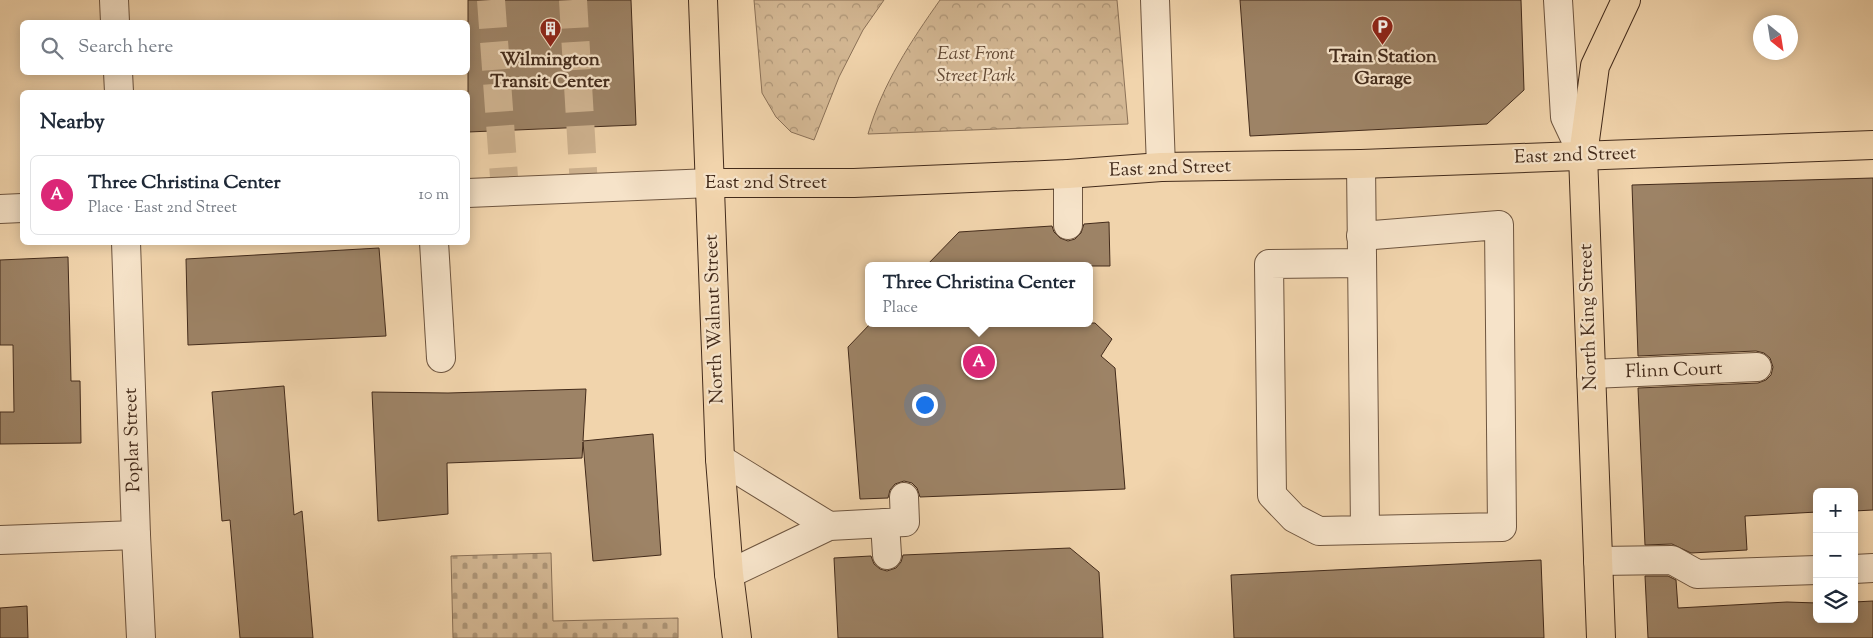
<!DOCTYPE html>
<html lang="en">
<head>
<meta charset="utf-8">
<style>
  :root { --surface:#fff; --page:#f6f6f7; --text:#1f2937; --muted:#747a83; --line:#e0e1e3; --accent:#db2777 }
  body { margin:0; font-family:"Sorts Mill Goudy",serif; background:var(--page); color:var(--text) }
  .controls { position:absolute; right:15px; bottom:15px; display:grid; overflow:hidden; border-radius:8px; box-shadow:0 2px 12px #0003 }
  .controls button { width:45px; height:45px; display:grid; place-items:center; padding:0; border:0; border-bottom:1px solid var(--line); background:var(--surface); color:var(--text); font:25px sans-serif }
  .compass { position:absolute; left:1753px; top:15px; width:45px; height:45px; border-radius:50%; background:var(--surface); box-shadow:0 2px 12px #0003; rotate:150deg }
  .you { position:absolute; left:924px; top:404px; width:18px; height:18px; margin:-12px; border:4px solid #fff; border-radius:50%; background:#1a73e8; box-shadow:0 0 0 8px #1a73e833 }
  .badge { display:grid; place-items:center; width:32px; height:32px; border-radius:50%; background:var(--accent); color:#fff; font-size:16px; font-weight:700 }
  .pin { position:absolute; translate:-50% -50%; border:2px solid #fff; box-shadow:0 1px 5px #0006 }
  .popup { position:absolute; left:865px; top:262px; width:228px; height:65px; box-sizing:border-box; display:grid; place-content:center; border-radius:8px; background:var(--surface); filter:drop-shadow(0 1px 4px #0005); font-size:16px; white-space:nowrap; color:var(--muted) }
  .popup b { font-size:19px; color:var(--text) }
  .popup::after { content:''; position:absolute; left:50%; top:100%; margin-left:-10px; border:10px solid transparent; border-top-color:var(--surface) }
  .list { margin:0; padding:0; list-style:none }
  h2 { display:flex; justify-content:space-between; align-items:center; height:65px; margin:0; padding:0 20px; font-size:21px }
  h2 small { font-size:16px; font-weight:400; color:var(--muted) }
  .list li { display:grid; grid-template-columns:32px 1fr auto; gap:15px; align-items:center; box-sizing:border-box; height:80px; margin:0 10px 10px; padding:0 10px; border:1px solid var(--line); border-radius:8px }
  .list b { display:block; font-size:19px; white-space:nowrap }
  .list p { margin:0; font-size:16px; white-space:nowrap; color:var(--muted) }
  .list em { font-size:16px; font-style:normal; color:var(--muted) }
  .icon { flex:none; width:28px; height:28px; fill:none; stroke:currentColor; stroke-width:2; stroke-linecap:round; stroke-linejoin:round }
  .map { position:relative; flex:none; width:1873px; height:638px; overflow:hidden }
  .search { position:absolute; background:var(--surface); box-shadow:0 2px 12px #0003; left:20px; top:20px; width:450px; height:55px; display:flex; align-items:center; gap:12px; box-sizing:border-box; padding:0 18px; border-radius:8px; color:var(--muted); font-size:19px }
  .panel { position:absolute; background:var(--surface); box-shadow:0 2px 12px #0003; left:20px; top:90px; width:450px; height:155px; border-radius:8px }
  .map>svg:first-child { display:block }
  .cemetery { fill:url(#cemetery-stones); stroke:#8b7157 }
  .park { fill:url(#park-crowns); stroke:#8b7157 }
  .building { fill:#9d8366; stroke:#432b1b }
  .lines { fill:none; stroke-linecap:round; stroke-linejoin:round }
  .minor-tunnel { stroke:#ceb28f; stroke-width:28; stroke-dasharray:28 14; stroke-linecap:butt }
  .minor-casing { stroke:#6e553f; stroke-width:30 }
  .major-casing { stroke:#432b1b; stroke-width:30 }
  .minor { stroke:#f6e3c9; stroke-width:28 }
  .major { stroke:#f1d4ac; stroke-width:28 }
  .labels { text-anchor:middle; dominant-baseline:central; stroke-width:4.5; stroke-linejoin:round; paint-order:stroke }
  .park-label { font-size:19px; font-style:italic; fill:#604733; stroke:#f6e3c9 }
  .poi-label { font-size:19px; font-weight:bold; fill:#432b1b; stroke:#f6e3c9 }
  .street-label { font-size:19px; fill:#432b1b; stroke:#f6e3c9 }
</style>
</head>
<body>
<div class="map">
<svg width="1873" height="638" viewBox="0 0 1873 638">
  <defs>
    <pattern id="cemetery-stones" width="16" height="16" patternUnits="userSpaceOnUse" patternTransform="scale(1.25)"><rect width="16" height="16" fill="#d3b793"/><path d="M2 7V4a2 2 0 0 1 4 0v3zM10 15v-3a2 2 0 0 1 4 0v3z" fill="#ad9577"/></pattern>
    <pattern id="park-crowns" width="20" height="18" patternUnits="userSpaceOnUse" patternTransform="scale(1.25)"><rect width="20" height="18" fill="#d3b793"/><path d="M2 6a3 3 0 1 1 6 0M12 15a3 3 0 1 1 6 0" fill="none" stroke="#ad9577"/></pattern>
  </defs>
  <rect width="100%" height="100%" fill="#f1d4ac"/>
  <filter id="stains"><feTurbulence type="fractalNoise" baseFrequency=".004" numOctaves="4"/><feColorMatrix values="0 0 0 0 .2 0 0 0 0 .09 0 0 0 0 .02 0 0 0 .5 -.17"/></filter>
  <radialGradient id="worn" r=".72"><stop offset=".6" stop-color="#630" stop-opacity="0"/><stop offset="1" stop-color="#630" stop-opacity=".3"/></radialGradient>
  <!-- cemetery -->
  <path class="cemetery" d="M 551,553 L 553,621 L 678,618 L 678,638 L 453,638 L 451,556 Z"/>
  <!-- park -->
  <g class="park">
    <path d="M 754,0 L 884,0 L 863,30 L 839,77 L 814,140 L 791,132 L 776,117 L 762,93 Z"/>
    <path d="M 940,0 L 1117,0 L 1128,124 L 868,134 C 882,85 911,41 940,0 Z"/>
  </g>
  <!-- building -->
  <g class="building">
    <path d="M 468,0 L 631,0 L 636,125 L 468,132 Z"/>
    <path d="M 1240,0 L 1521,0 L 1524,90 L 1487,124 L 1250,136 Z"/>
    <path d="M 1873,178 L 1873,510 L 1854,511 L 1854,492 L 1817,492 L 1817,512 L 1745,516 L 1747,550 L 1691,553 L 1672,544 L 1645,545 L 1638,388 L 1758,383 L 1766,380 L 1771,375 L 1773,367 L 1770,358 L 1764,353 L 1756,351 L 1638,356 L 1632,185 Z"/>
    <path d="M 1109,222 L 1110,266 L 926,266 L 959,232 L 1052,226 L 1054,232 L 1060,238 L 1068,241 L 1075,239 L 1081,233 L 1084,224 Z"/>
    <path d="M 379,248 L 386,336 L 188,345 L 186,259 Z"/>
    <path d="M 68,257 L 71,381 L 80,381 L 81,443 L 0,444 L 0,412 L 14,412 L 13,345 L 0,345 L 0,260 Z"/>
    <path d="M 871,323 L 1095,323 L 1112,339 L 1101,356 L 1115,368 L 1125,489 L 920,497 L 917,488 L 912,483 L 904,481 L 895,484 L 890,490 L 888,498 L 860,499 L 848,347 Z"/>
    <path d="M 284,386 L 294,515 L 302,511 L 313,638 L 240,638 L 230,520 L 222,521 L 212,392 Z"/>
    <path d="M 586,389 L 583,441 L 653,434 L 661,555 L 593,561 L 583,442 L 582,458 L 447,463 L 448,514 L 378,521 L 372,392 L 448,393 Z"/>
    <path d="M 1070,548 L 1099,572 L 1103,638 L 838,638 L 834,558 L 871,556 L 874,564 L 880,569 L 887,571 L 896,568 L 901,562 L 903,555 Z"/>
    <path d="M 1541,560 L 1544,638 L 1234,638 L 1231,575 Z"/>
    <path d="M 1645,576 L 1668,576 L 1676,580 L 1678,608 L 1787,602 L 1817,603 L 1817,619 L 1854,619 L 1854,602 L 1873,601 L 1873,638 L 1648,638 Z"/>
    <path d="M 27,606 L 28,638 L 0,638 L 0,608 Z"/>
  </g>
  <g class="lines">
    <!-- minor-tunnel -->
    <g class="minor-tunnel">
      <path d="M 491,0 L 505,191"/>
      <path d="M 573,0 L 584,187"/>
    </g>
    <defs>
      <g id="minor">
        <path d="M 114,0 L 115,22"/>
        <path d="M 1155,0 L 1161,167"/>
        <path d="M 1558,0 L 1565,117 L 1583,155"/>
        <path d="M 118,72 L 119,92"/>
        <path d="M 1361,164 L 1365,530 L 1319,531 L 1294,518 L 1272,495 L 1269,264 L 1362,263"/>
        <path d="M 1068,174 L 1068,225"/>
        <path d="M 468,193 L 711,183"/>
        <path d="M 0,209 L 22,208"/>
        <path d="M 1361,236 L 1499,225 L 1502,527 L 1365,530"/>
        <path d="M 126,242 L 136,535 L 141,638"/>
        <path d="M 434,242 L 441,358"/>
        <path d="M 1591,374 L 1757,367"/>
        <path d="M 720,459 L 829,526"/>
        <path d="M 885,523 L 887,555"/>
        <path d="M 0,540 L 136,535"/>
        <path d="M 1598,561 L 1672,560 L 1697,574 L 1817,570"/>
        <path d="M 1854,569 L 1873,568"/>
        <path d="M 729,574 L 829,526 L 905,522 L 904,497"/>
      </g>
      <g id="major">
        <path d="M 703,0 L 720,459 L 729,574 L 737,638"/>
        <path d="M 711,183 L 854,183 L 1068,174 L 1161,167 L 1361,164 L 1873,145"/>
        <path d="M 1601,638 L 1583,155 L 1595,66 L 1626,0"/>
      </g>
    </defs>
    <!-- minor casing -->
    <use href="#minor" class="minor-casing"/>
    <!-- major casing -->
    <use href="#major" class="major-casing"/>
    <!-- minor -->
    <use href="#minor" class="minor"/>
    <!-- major -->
    <use href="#major" class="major"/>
  </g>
  <!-- icons -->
  <defs>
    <symbol id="parking-pin" viewBox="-11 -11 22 30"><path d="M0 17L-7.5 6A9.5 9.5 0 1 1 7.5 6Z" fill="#8f2418" stroke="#f6e3c9"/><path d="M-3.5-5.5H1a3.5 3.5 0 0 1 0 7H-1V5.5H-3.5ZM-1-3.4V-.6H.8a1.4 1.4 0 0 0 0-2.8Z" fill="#fff"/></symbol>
    <symbol id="building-pin" viewBox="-11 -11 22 30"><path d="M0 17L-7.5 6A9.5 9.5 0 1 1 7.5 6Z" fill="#8f2418" stroke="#f6e3c9"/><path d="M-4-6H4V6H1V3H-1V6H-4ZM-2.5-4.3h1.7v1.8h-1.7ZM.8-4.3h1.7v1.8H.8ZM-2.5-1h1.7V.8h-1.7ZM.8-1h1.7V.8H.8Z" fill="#fff"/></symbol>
  </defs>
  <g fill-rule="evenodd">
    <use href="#parking-pin" x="1370" y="14" width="25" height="34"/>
    <use href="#building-pin" x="538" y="16" width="25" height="34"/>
  </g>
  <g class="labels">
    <!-- park labels -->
    <g class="park-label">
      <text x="976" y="54">East Front<tspan x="976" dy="22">Street Park</tspan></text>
    </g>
    <!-- poi labels -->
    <g class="poi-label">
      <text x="1383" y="57">Train Station<tspan x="1383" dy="22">Garage</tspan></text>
      <text x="550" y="60">Wilmington<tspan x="550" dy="22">Transit Center</tspan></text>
    </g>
    <!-- street labels -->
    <g class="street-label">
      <text transform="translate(1575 156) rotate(-2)">East 2nd Street</text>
      <text transform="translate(1170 169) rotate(-2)">East 2nd Street</text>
      <text x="766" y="183">East 2nd Street</text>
      <text transform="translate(1589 317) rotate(-92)">North King Street</text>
      <text transform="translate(715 319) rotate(-92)">North Walnut Street</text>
      <text transform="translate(1674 371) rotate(-2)">Flinn Court</text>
      <text transform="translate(133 440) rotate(-92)">Poplar Street</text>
    </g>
  </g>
  <rect width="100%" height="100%" filter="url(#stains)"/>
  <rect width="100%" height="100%" fill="url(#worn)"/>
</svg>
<div class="controls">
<button>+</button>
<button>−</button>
<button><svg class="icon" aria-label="layers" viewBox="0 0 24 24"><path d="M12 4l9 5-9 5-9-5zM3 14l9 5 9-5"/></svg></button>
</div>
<svg class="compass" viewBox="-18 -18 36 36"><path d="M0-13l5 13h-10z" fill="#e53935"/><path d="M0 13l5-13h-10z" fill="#747a83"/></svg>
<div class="you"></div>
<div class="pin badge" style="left:979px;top:362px">A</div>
<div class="popup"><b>Three Christina Center</b>Place</div>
<div class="search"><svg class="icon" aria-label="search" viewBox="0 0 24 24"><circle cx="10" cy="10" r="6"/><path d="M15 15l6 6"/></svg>Search here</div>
<section class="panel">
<h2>Nearby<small></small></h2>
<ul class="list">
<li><span class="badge">A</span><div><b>Three Christina Center</b><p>Place · East 2nd Street</p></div><em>10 m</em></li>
</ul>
</section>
</div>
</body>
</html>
